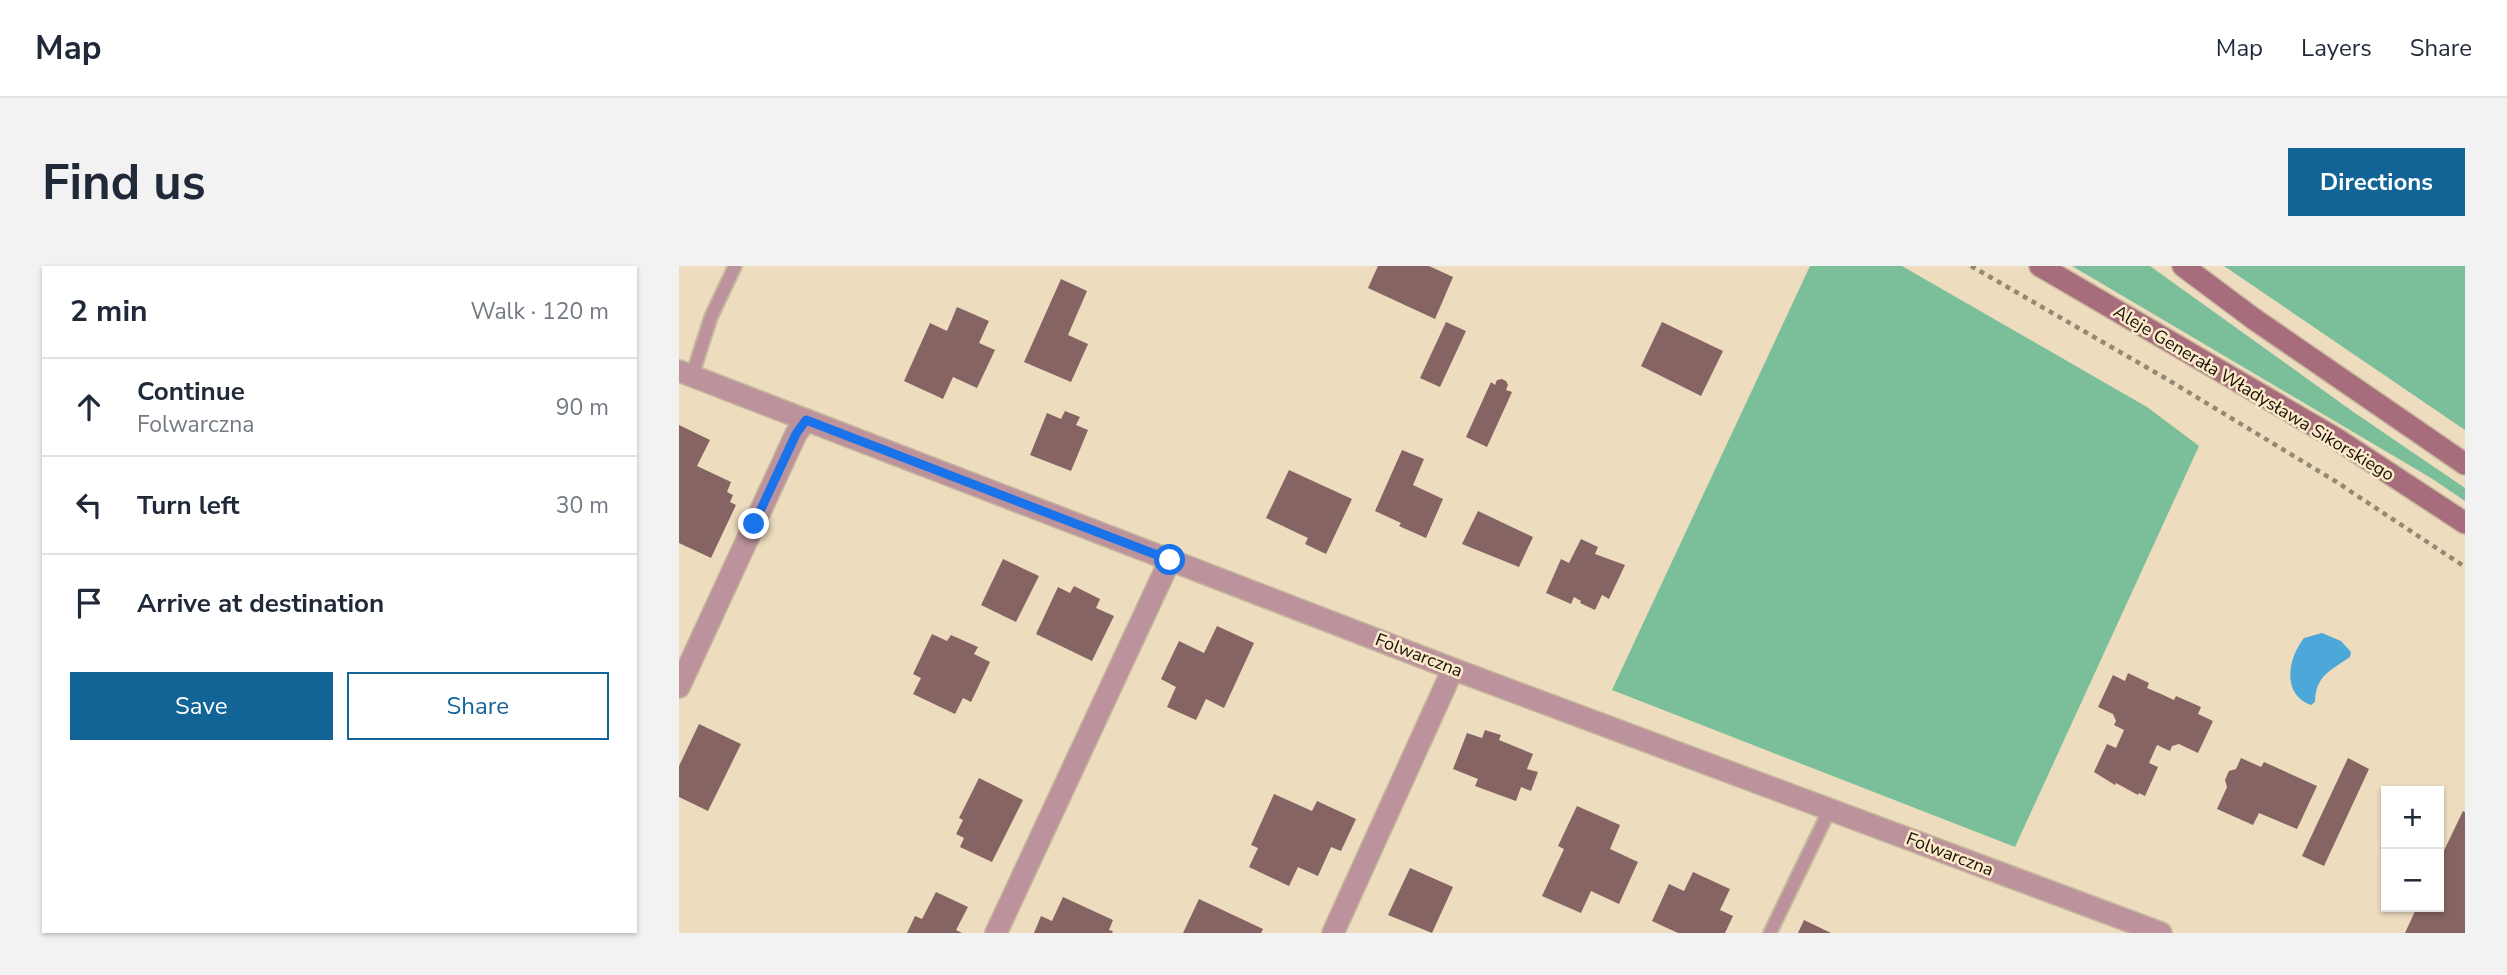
<!DOCTYPE html>
<html lang="en">
<head>
<meta charset="utf-8">
<style>
  :root { --surface:#fff; --page:#f2f2f3; --text:#1f2937; --muted:#747a83; --line:#e0e1e3; --accent:#126496 }
  body { margin:0; font-family:"Nunito Sans",sans-serif; background:var(--page); color:var(--text) }
  .controls { position:absolute; right:21px; bottom:21px; display:grid; overflow:hidden; border-radius:0px; box-shadow:0 2px 5px #0004 }
  .controls button { width:63px; height:63px; display:grid; place-items:center; padding:0; border:0; border-bottom:2px solid var(--line); background:var(--surface); color:var(--text); font:35px sans-serif }
  .stop { position:absolute; width:21px; height:21px; margin:-16px; border:5px solid #1a73e8; border-radius:50%; background:#fff }
  .stop.end { background:#1a73e8; border-color:#fff; box-shadow:0 2px 7px #0008 }
  .list { margin:0; padding:0; list-style:none }
  h2 { display:flex; justify-content:space-between; align-items:center; height:91px; margin:0; padding:0 28px; font-size:30px }
  h2 small { font-size:23px; font-weight:400; color:var(--muted) }
  .list li { display:grid; grid-template-columns:46px 1fr auto; gap:21px; align-items:center; box-sizing:border-box; height:98px; padding:0 28px; border-top:2px solid var(--line) }
  .list b { display:block; font-size:26px; white-space:nowrap }
  .list p { margin:0; font-size:23px; white-space:nowrap; color:var(--muted) }
  .list em { font-size:23px; font-style:normal; color:var(--muted) }
  .actions { display:flex; gap:14px; padding:21px 28px }
  .actions a { flex:1; padding:16px 0; border:2px solid var(--accent); border-radius:0px; text-align:center; font-size:24px; color:var(--accent) }
  .actions .main { background:var(--accent); color:#fff }
  .icon { flex:none; width:38px; height:38px; fill:none; stroke:currentColor; stroke-width:2; stroke-linecap:round; stroke-linejoin:round }
  .map { position:relative; flex:none; width:1786px; height:667px; overflow:hidden; border-radius:0px }
  header { display:flex; align-items:center; gap:42px; box-sizing:border-box; height:98px; padding:0 35px; background:var(--surface); border-bottom:2px solid var(--line) }
  header strong { font-size:33px }
  nav { display:flex; gap:38px; margin-inline-start:auto; font-size:24px }
  .intro { display:flex; align-items:center; justify-content:space-between; box-sizing:border-box; height:168px; padding:0 42px }
  h1 { margin:0; font-size:49px }
  .button { padding:18px 32px; border-radius:0px; background:var(--accent); color:#fff; font-size:24px; font-weight:700 }
  main { display:flex; gap:42px; padding:0 42px }
  aside { flex:1; background:var(--surface); border-radius:0px; box-shadow:0 2px 5px #0004 }
  .map>svg:first-child { display:block }
  .green { fill:#7bbf9a }
  .water { fill:#4ba8d8 }
  .building { fill:#866463 }
  .lines { fill:none; stroke-linecap:round; stroke-linejoin:round }
  .lane-casing { stroke:#c7b89d; stroke-width:16 }
  .street-casing { stroke:#c7b89d; stroke-width:24 }
  .secondary-casing { stroke:#c7b89d; stroke-width:24 }
  .path { stroke:#958973; stroke-width:4.5; stroke-dasharray:5 5; stroke-linecap:butt }
  .lane { stroke:#bc939c; stroke-width:12 }
  .street { stroke:#bc939c; stroke-width:21 }
  .secondary { stroke:#a86d7c; stroke-width:21 }
  .route { stroke:#1a73e8; stroke-width:9 }
  .labels { text-anchor:middle; dominant-baseline:central; stroke-width:5; stroke-linejoin:round; paint-order:stroke }
  .street-label { font-size:18px; fill:#181207; stroke:#fbe9ca }
</style>
</head>
<body>
<header>
<strong>Map</strong>
<nav><a>Map</a><a>Layers</a><a>Share</a></nav>
</header>
<div class="intro"><h1>Find us</h1><a class="button">Directions</a></div>
<main>
<aside>
<h2>2 min<small>Walk · 120 m</small></h2>
<ul class="list">
<li><svg class="icon" aria-label="ahead" viewBox="0 0 24 24"><path d="M12 20V5M6 11l6-6 6 6"/></svg><div><b>Continue</b><p>Folwarczna</p></div><em>90 m</em></li>
<li><svg class="icon" aria-label="left" viewBox="0 0 24 24"><path d="M17 20v-9H6M10 6l-5 5 5 5"/></svg><div><b>Turn left</b></div><em>30 m</em></li>
<li><svg class="icon" aria-label="arrive" viewBox="0 0 24 24"><path d="M6 21V4h12l-3 4 3 4H6"/></svg><div><b>Arrive at destination</b></div></li>
</ul>
<div class="actions"><a class="main">Save</a><a>Share</a></div>
</aside>
<div class="map">
<svg width="1786" height="667" viewBox="0 0 1786 667">
  <rect width="100%" height="100%" fill="#eddcbe"/>
  <!-- green -->
  <g class="green">
    <path d="M 1131,0 L 1223,0 L 1468,141 L 1520,180 L 1336,581 L 933,424 Z"/>
    <path d="M 1393,0 L 1471,0 L 1673,145 L 1786,222 L 1786,235 L 1752,212 Z"/>
    <path d="M 1545,0 L 1786,0 L 1786,164 Z"/>
  </g>
  <!-- water -->
  <path class="water" d="M 1643,367 L 1662,375 L 1672,386 L 1671,391 C 1651,405 1637,409 1636,436 L 1632,439 C 1602,428 1609,392 1625,372 Z"/>
  <!-- building -->
  <g class="building">
    <path d="M 699,0 L 750,0 L 774,11 L 756,53 L 689,22 Z"/>
    <path d="M 382,13 L 408,25 L 389,69 L 409,78 L 392,116 L 345,96 Z"/>
    <path d="M 278,41 L 310,55 L 300,77 L 316,84 L 298,122 L 274,111 L 264,133 L 225,115 L 251,57 L 268,65 Z"/>
    <path d="M 767,56 L 787,65 L 761,121 L 741,112 Z"/>
    <path d="M 983,56 L 1044,85 L 1022,130 L 962,100 Z"/>
    <path d="M 823,113 L 827,115 L 829,119 L 827,124 L 833,126 L 808,181 L 787,171 L 812,116 L 816,119 L 818,114 Z"/>
    <path d="M 386,145 L 401,151 L 397,159 L 409,164 L 392,205 L 351,189 L 368,147 L 382,153 Z"/>
    <path d="M 0,159 L 31,174 L 18,200 L 52,216 L 48,226 L 54,229 L 51,236 L 57,239 L 32,292 L 0,277 Z"/>
    <path d="M 723,184 L 745,193 L 734,219 L 764,233 L 747,272 L 720,260 L 722,257 L 696,245 Z"/>
    <path d="M 610,204 L 673,233 L 647,288 L 626,278 L 629,272 L 587,252 Z"/>
    <path d="M 799,245 L 854,271 L 840,301 L 783,278 Z"/>
    <path d="M 902,273 L 919,281 L 916,288 L 946,299 L 930,333 L 923,329 L 916,344 L 901,337 L 902,335 L 895,331 L 892,338 L 867,327 L 882,293 L 890,297 Z"/>
    <path d="M 324,293 L 360,310 L 337,356 L 302,339 Z"/>
    <path d="M 395,320 L 421,333 L 417,342 L 435,350 L 413,395 L 357,368 L 379,321 L 391,327 Z"/>
    <path d="M 538,360 L 575,377 L 545,442 L 527,433 L 517,454 L 488,441 L 497,421 L 482,413 L 500,375 L 525,387 Z"/>
    <path d="M 253,368 L 268,375 L 272,369 L 299,381 L 295,388 L 311,396 L 292,436 L 284,432 L 276,448 L 234,428 L 242,412 L 234,408 Z"/>
    <path d="M 1449,407 L 1470,417 L 1468,422 L 1482,428 L 1495,434 L 1497,430 L 1522,441 L 1519,448 L 1534,455 L 1519,487 L 1500,478 L 1493,480 L 1491,485 L 1478,479 L 1470,497 L 1479,501 L 1466,530 L 1460,527 L 1459,529 L 1437,517 L 1436,519 L 1415,506 L 1428,478 L 1437,482 L 1445,464 L 1435,459 L 1437,455 L 1434,448 L 1419,441 L 1434,409 L 1446,415 Z"/>
    <path d="M 20,458 L 62,478 L 29,545 L 0,531 L 0,500 Z"/>
    <path d="M 806,464 L 822,469 L 820,474 L 854,488 L 848,503 L 859,506 L 852,525 L 842,521 L 837,535 L 796,520 L 799,513 L 774,503 L 788,467 L 803,472 Z"/>
    <path d="M 1562,492 L 1582,501 L 1585,496 L 1638,520 L 1618,563 L 1580,547 L 1574,559 L 1538,543 L 1548,521 L 1546,514 L 1550,505 L 1557,503 Z"/>
    <path d="M 1669,492 L 1690,503 L 1645,600 L 1623,590 Z"/>
    <path d="M 300,512 L 344,534 L 313,596 L 281,581 L 285,572 L 277,568 L 284,554 L 280,552 Z"/>
    <path d="M 595,528 L 633,545 L 638,535 L 677,553 L 662,585 L 652,581 L 639,610 L 619,601 L 610,620 L 570,601 L 579,582 L 572,579 Z"/>
    <path d="M 898,540 L 941,559 L 931,583 L 959,596 L 940,638 L 912,625 L 902,647 L 863,630 L 885,583 L 879,580 Z"/>
    <path d="M 1784,545 L 1786,546 L 1786,667 L 1726,667 L 1738,641 L 1760,641 L 1760,595 Z"/>
    <path d="M 731,602 L 774,621 L 753,667 L 709,649 Z"/>
    <path d="M 1014,606 L 1051,623 L 1041,644 L 1054,650 L 1046,667 L 999,667 L 973,655 L 990,618 L 1005,625 Z"/>
    <path d="M 257,626 L 289,641 L 277,664 L 283,667 L 228,667 L 236,650 L 243,653 Z"/>
    <path d="M 384,631 L 434,654 L 430,664 L 434,665 L 433,667 L 355,667 L 362,650 L 373,655 Z"/>
    <path d="M 520,633 L 584,663 L 582,667 L 504,667 Z"/>
    <path d="M 1125,654 L 1152,667 L 1119,667 Z"/>
  </g>
  <g class="lines">
    <defs>
      <g id="lane">
        <path d="M 13,110 L 32,51 L 56,0"/>
        <path d="M 1091,667 L 1151,543"/>
      </g>
      <g id="street">
        <path d="M 0,105 L 774,403 L 1482,667"/>
        <path d="M 0,421 L 117,168 L 127,154"/>
        <path d="M 317,667 L 491,294"/>
        <path d="M 654,667 L 774,403"/>
      </g>
      <g id="secondary">
        <path d="M 1361,0 L 1658,173 L 1786,257"/>
        <path d="M 1504,0 L 1575,53 L 1786,198"/>
      </g>
    </defs>
    <!-- lane casing -->
    <use href="#lane" class="lane-casing"/>
    <!-- street casing -->
    <use href="#street" class="street-casing"/>
    <!-- secondary casing -->
    <use href="#secondary" class="secondary-casing"/>
    <!-- path -->
    <path class="path" d="M 1292,0 L 1486,112 L 1656,215 L 1786,301"/>
    <!-- lane -->
    <use href="#lane" class="lane"/>
    <!-- street -->
    <use href="#street" class="street"/>
    <!-- secondary -->
    <use href="#secondary" class="secondary"/>
  </g>
  <g class="lines">
    <!-- route -->
    <path class="route" d="M 75,258 L 117,168 L 127,154 L 491,294"/>
  </g>
  <g class="labels">
    <!-- street labels -->
    <g class="street-label">
      <text transform="translate(1575 127) rotate(31)">Aleje Generała Władysława Sikorskiego</text>
      <text transform="translate(740 389) rotate(21)">Folwarczna</text>
      <text transform="translate(1271 588) rotate(21)">Folwarczna</text>
    </g>
  </g>
</svg>
<div class="controls">
<button>+</button>
<button>−</button>
</div>
<div class="stop" style="left:491px;top:294px"></div>
<div class="stop end" style="left:75px;top:258px"></div>
</div>
</main>
</body>
</html>
